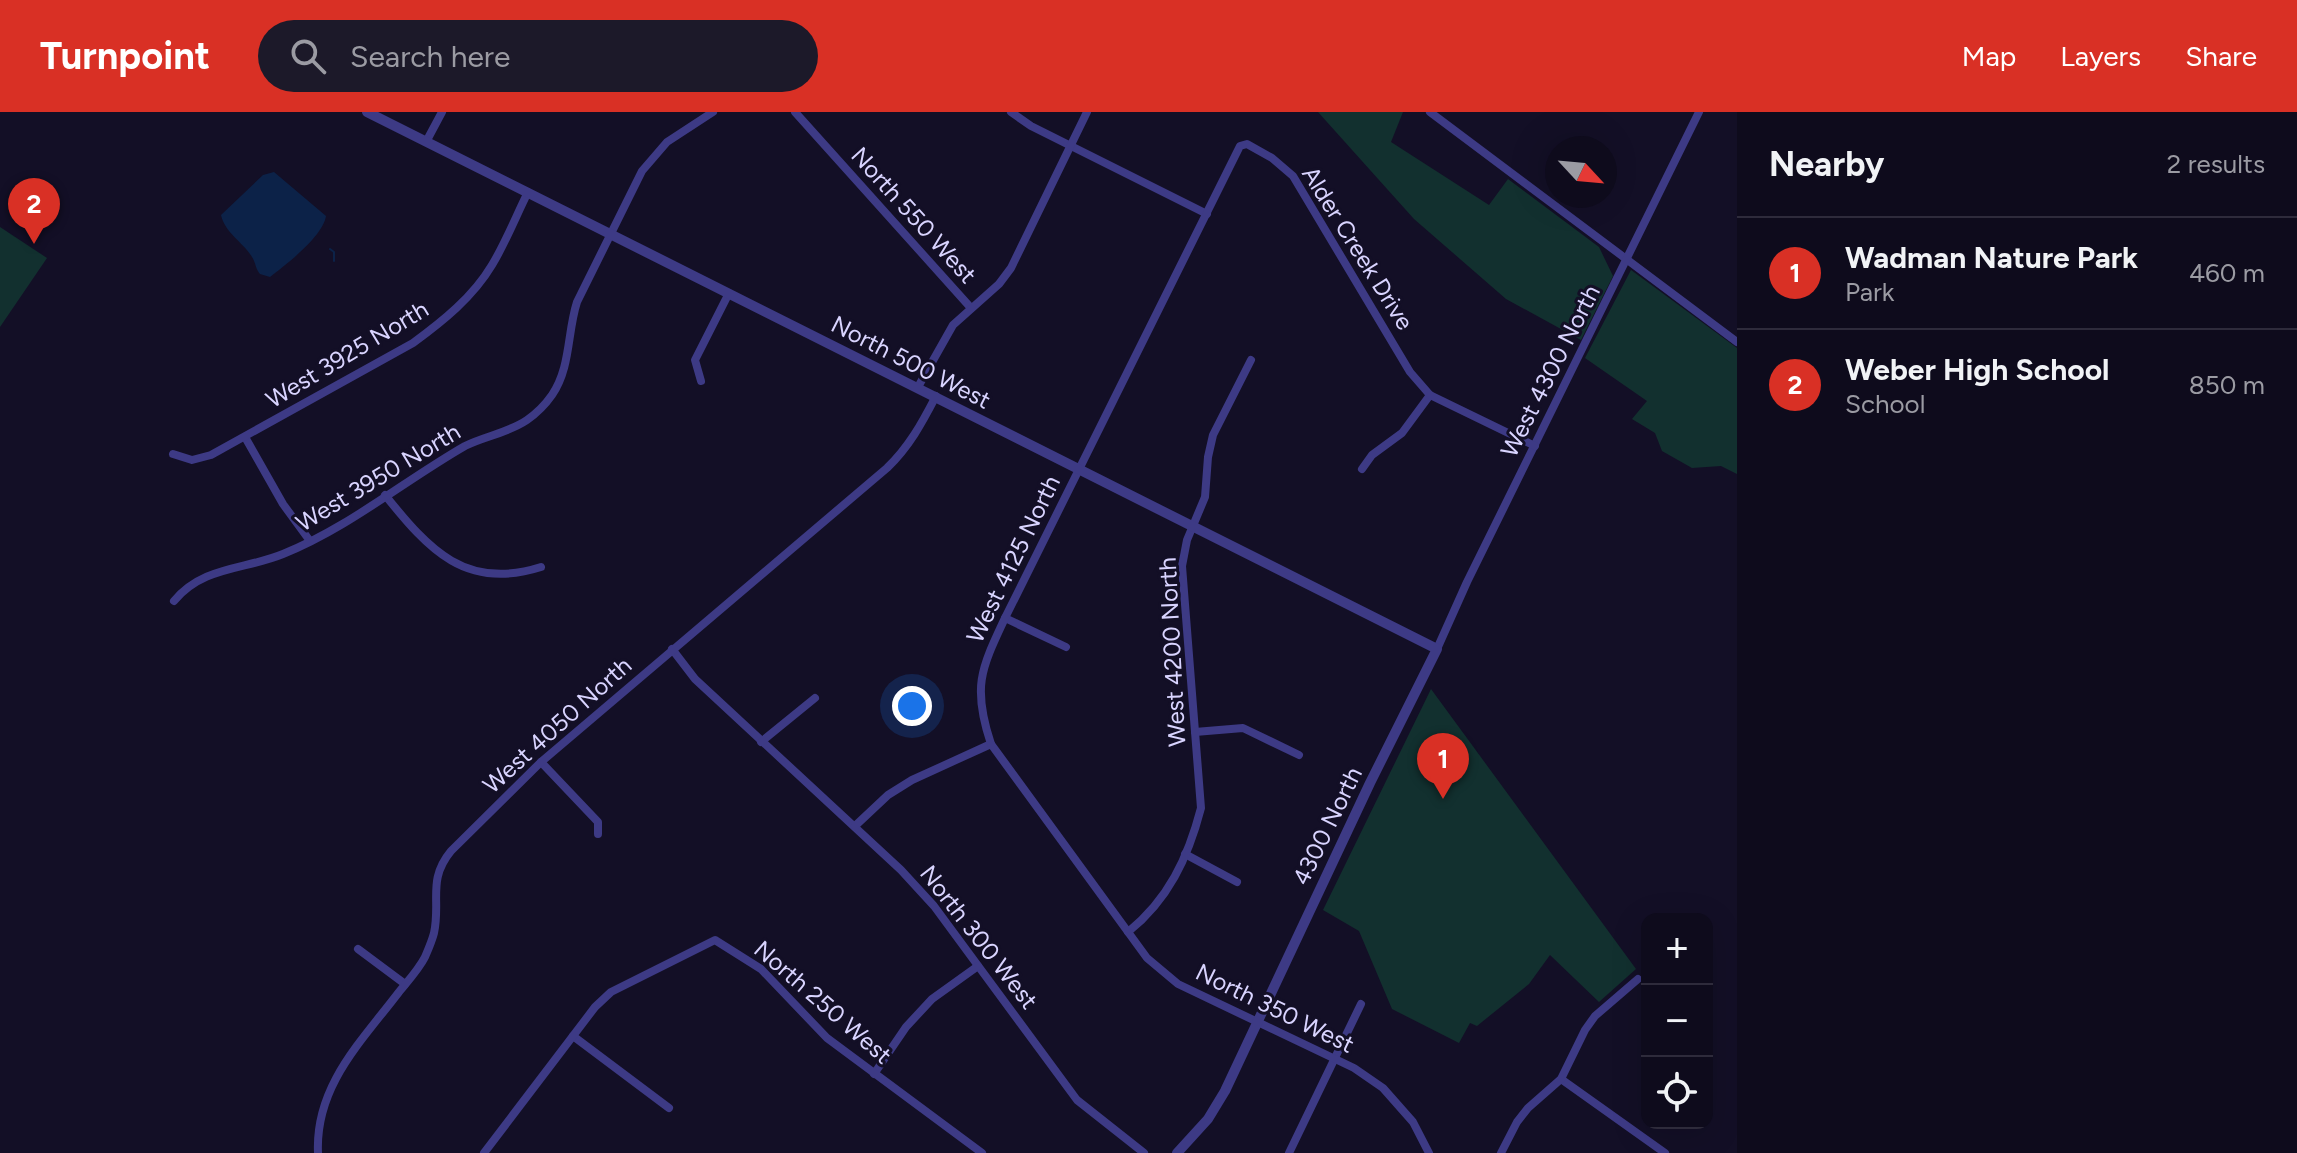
<!DOCTYPE html>
<html lang="en">
<head>
<meta charset="utf-8">
<style>
  :root { --surface:#0e0b1c; --page:#1c1929; --text:#f1f3f6; --muted:#9b9ba3; --line:#2e2b3b; --accent:#d93025 }
  body { margin:0; font-family:Figtree,sans-serif; background:var(--page); color:var(--text) }
  .controls { position:absolute; right:24px; bottom:24px; display:grid; overflow:hidden; border-radius:16px; box-shadow:0 8px 32px #0002 }
  .controls button { width:72px; height:72px; display:grid; place-items:center; padding:0; border:0; border-bottom:2px solid var(--line); background:var(--surface); color:var(--text); font:40px sans-serif }
  .compass { position:absolute; left:1545px; top:24px; width:72px; height:72px; border-radius:50%; background:var(--surface); box-shadow:0 8px 32px #0002; rotate:116deg }
  .you { position:absolute; left:912px; top:594px; width:28px; height:28px; margin:-20px; border:6px solid #fff; border-radius:50%; background:#1a73e8; box-shadow:0 0 0 12px #1a73e833 }
  .badge { display:grid; place-items:center; width:52px; height:52px; border-radius:50%; background:var(--accent); color:#fff; font-size:26px; font-weight:700 }
  .pin { position:absolute; translate:-50% -66px; filter:drop-shadow(0 2px 4px #0008) }
  .pin::after { content:''; position:absolute; top:42px; width:28px; height:24px; background:inherit; clip-path:polygon(0 0,100% 0,50% 100%) }
  .list { margin:0; padding:0; list-style:none }
  h2 { display:flex; justify-content:space-between; align-items:center; height:104px; margin:0; padding:0 32px; font-size:34px }
  h2 small { font-size:26px; font-weight:400; color:var(--muted) }
  .list li { display:grid; grid-template-columns:52px 1fr auto; gap:24px; align-items:center; box-sizing:border-box; height:112px; padding:0 32px; border-top:2px solid var(--line) }
  .list b { display:block; font-size:30px; white-space:nowrap }
  .list p { margin:0; font-size:26px; white-space:nowrap; color:var(--muted) }
  .list em { font-size:26px; font-style:normal; color:var(--muted) }
  .icon { flex:none; width:44px; height:44px; fill:none; stroke:currentColor; stroke-width:2; stroke-linecap:round; stroke-linejoin:round }
  .map { position:relative; flex:none; width:1737px; height:1041px; overflow:hidden }
  header { display:flex; align-items:center; gap:48px; box-sizing:border-box; height:112px; padding:0 40px; background:var(--accent); color:#fff }
  header strong { font-size:38px }
  nav { display:flex; gap:44px; margin-inline-start:auto; font-size:28px }
  .search { width:560px; height:72px; background:var(--page); display:flex; align-items:center; gap:20px; box-sizing:border-box; padding:0 28px; border-radius:44px; color:var(--muted); font-size:30px }
  main { display:flex }
  aside { flex:1; background:var(--surface) }
  .map>svg:first-child { display:block }
  .green { fill:#12302f }
  .water { fill:#0c2248 }
  .lines { fill:none; stroke-linecap:round; stroke-linejoin:round }
  .stream { stroke:#0c2248; stroke-width:2 }
  .minor { stroke:#3d3a85; stroke-width:8 }
  .tertiary { stroke:#3d3a85; stroke-width:10 }
  .labels { text-anchor:middle; dominant-baseline:central; stroke-width:6; stroke-linejoin:round; paint-order:stroke }
  .street-label { font-size:24px; fill:#d9d4ff; stroke:#130f26 }
</style>
</head>
<body>
<header>
<strong>Turnpoint</strong>
<div class="search"><svg class="icon" aria-label="search" viewBox="0 0 24 24"><circle cx="10" cy="10" r="6"/><path d="M15 15l6 6"/></svg>Search here</div>
<nav><a>Map</a><a>Layers</a><a>Share</a></nav>
</header>
<main>
<div class="map">
<svg width="1737" height="1041" viewBox="0 0 1737 1041">
  <rect width="100%" height="100%" fill="#130f26"/>
  <!-- green -->
  <g class="green">
    <path d="M 1318,0 L 1403,0 L 1391,30 L 1489,93 L 1508,67 L 1599,135 L 1613,164 L 1581,228 L 1506,187 L 1414,107 Z"/>
    <path d="M 0,115 L 47,146 L 0,215 Z"/>
    <path d="M 1631,158 L 1737,236 L 1737,362 L 1721,354 L 1692,356 L 1662,339 L 1655,321 L 1632,307 L 1647,289 L 1585,246 Z"/>
    <path d="M 1431,577 L 1636,857 L 1599,890 L 1550,843 L 1529,872 L 1477,914 L 1470,911 L 1459,931 L 1392,897 L 1359,819 L 1323,798 Z"/>
  </g>
  <!-- water -->
  <path class="water" d="M 274,60 L 326,104 C 323,124 287,152 270,165 L 260,162 C 255,156 256,151 252,145 C 243,130 225,121 221,103 L 263,63 Z"/>
  <g class="lines">
    <!-- stream -->
    <path class="stream" d="M 330,137 L 334,140 L 334,149"/>
    <!-- minor -->
    <g class="minor">
      <path d="M 795,0 L 971,196"/>
      <path d="M 1011,0 L 1031,14 L 1207,102"/>
      <path d="M 1430,0 L 1737,230"/>
      <path d="M 426,30 L 442,0"/>
      <path d="M 701,269 L 695,248 L 729,181"/>
      <path d="M 918,275 L 953,213 L 999,172 L 1011,156 L 1087,0"/>
      <path d="M 245,325 L 283,392 L 310,429"/>
      <path d="M 173,342 L 192,348 L 211,343 L 413,231 C 443,209 473,185 492,153 C 506,130 516,104 528,80"/>
      <path d="M 1362,357 L 1372,343 L 1402,321 L 1430,283"/>
      <path d="M 385,383 C 429,438 466,479 541,455"/>
      <path d="M 174,489 C 203,454 244,458 283,442 C 348,416 404,369 465,334 C 485,324 508,321 527,308 C 537,301 545,293 552,283 C 571,255 567,221 577,190 L 642,59 L 667,30 L 713,0"/>
      <path d="M 1005,506 L 1066,535"/>
      <path d="M 672,537 L 695,567 L 901,758 L 934,794 L 1077,988 L 1144,1041"/>
      <path d="M 1437,537 L 1467,470 L 1699,0"/>
      <path d="M 1195,620 L 1243,616 L 1299,643"/>
      <path d="M 761,630 L 815,586"/>
      <path d="M 541,650 L 598,710 L 598,722"/>
      <path d="M 855,714 L 888,683 L 912,668 L 991,632"/>
      <path d="M 1185,742 L 1237,770"/>
      <path d="M 1128,820 C 1168,788 1188,746 1201,696 L 1182,454 L 1187,428 L 1205,385 L 1208,345 L 1213,323 L 1251,248"/>
      <path d="M 358,837 L 405,872"/>
      <path d="M 573,924 L 669,996"/>
      <path d="M 874,962 L 906,915 L 932,887 L 978,854"/>
      <path d="M 1561,967 L 1665,1041"/>
      <path d="M 318,1041 C 315,974 361,930 399,880 C 408,869 419,857 425,845 C 428,838 432,829 434,821 C 441,789 427,768 451,739 L 541,650 L 887,356 C 909,335 922,311 936,284"/>
      <path d="M 484,1041 L 595,895 L 611,880 L 715,828 L 761,857 L 827,926 L 982,1041"/>
      <path d="M 1289,1041 L 1361,892"/>
      <path d="M 1429,1041 L 1413,1010 L 1383,976 L 1354,956 L 1178,872 L 1147,846 L 991,632 C 972,575 981,557 1005,506 L 1240,34 L 1247,32 L 1272,46 L 1293,64 L 1410,260 L 1430,283 L 1535,334"/>
      <path d="M 1501,1041 L 1517,1010 L 1528,996 L 1561,967 L 1585,918 L 1595,904 L 1638,867"/>
    </g>
    <!-- tertiary -->
    <path class="tertiary" d="M 367,0 L 1437,537 L 1370,671 L 1225,979 L 1208,1007 L 1177,1041"/>
  </g>
  <g class="labels">
    <!-- street labels -->
    <g class="street-label">
      <text transform="translate(914 103) rotate(48)">North 550 West</text>
      <text transform="translate(1358 136) rotate(58)">Alder Creek Drive</text>
      <text transform="translate(347 242) rotate(-31)">West 3925 North</text>
      <text transform="translate(911 250) rotate(27)">North 500 West</text>
      <text transform="translate(1550 259) rotate(-63)">West 4300 North</text>
      <text transform="translate(378 365) rotate(-31)">West 3950 North</text>
      <text transform="translate(1013 447) rotate(-64)">West 4125 North</text>
      <text transform="translate(1172 540) rotate(-93)">West 4200 North</text>
      <text transform="translate(557 613) rotate(-42)">West 4050 North</text>
      <text transform="translate(1327 714) rotate(-64)">4300 North</text>
      <text transform="translate(979 825) rotate(52)">North 300 West</text>
      <text transform="translate(823 890) rotate(41)">North 250 West</text>
      <text transform="translate(1275 896) rotate(26)">North 350 West</text>
    </g>
  </g>
</svg>
<div class="controls">
<button>+</button>
<button>−</button>
<button><svg class="icon" aria-label="locate" viewBox="0 0 24 24"><circle cx="12" cy="12" r="6"/><path d="M12 2v4M12 18v4M2 12h4M18 12h4"/></svg></button>
</div>
<svg class="compass" viewBox="-18 -18 36 36"><path d="M0-13l5 13h-10z" fill="#e53935"/><path d="M0 13l5-13h-10z" fill="#9b9ba3"/></svg>
<div class="you"></div>
<div class="pin badge" style="left:1443px;top:687px">1</div>
<div class="pin badge" style="left:34px;top:132px">2</div>
</div>
<aside>
<h2>Nearby<small>2 results</small></h2>
<ul class="list">
<li><span class="badge">1</span><div><b>Wadman Nature Park</b><p>Park</p></div><em>460 m</em></li>
<li><span class="badge">2</span><div><b>Weber High School</b><p>School</p></div><em>850 m</em></li>
</ul>
</aside>
</main>
</body>
</html>
